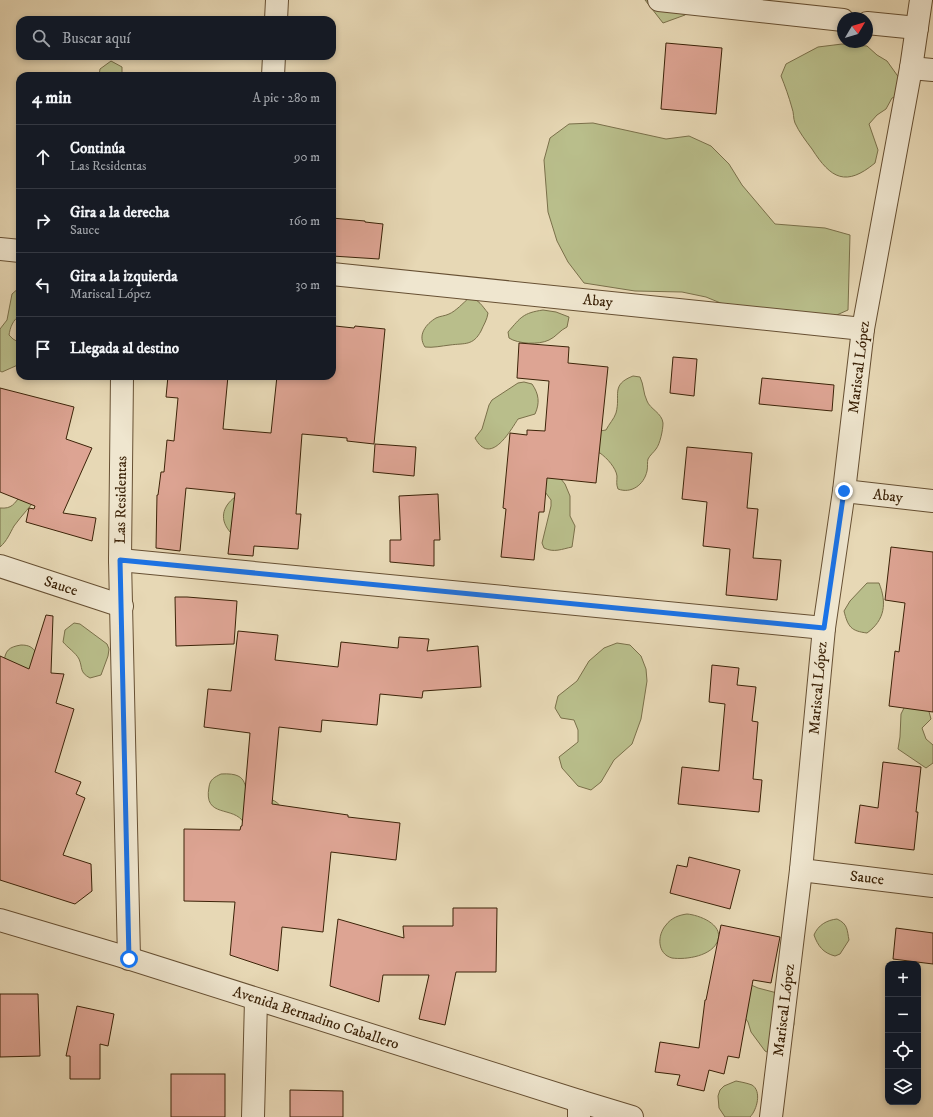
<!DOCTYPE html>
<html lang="es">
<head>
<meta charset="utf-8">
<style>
  :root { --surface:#171b24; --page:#242831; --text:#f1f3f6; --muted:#9ea1a6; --line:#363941 }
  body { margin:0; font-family:"IM FELL DW Pica",serif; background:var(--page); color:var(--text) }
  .controls { position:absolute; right:12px; bottom:12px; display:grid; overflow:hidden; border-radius:8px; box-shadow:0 2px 6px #0003 }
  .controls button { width:36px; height:36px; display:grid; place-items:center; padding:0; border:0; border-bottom:1px solid var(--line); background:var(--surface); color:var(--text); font:20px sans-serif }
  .compass { position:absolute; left:837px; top:12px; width:36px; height:36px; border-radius:50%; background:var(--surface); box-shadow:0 2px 6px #0003; rotate:52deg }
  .stop { position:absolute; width:12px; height:12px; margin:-9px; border:3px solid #1a73e8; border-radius:50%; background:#fff }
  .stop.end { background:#1a73e8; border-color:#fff; box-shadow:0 1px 4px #0008 }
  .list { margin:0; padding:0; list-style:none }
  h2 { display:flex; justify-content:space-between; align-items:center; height:52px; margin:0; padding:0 16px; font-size:17px }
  h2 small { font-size:13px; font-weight:400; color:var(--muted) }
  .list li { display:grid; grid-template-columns:26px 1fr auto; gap:12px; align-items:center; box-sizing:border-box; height:64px; padding:0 16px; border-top:1px solid var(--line) }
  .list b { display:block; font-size:15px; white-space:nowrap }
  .list p { margin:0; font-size:13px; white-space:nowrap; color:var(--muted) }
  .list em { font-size:13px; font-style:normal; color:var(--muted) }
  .icon { flex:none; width:22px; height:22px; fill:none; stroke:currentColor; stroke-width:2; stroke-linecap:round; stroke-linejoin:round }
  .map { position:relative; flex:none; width:933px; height:1117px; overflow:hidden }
  .search { position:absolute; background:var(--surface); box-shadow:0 2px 6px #0003; left:16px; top:16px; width:320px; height:44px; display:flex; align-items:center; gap:10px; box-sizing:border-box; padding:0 14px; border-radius:12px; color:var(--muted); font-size:15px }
  .panel { position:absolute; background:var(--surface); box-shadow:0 2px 6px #0003; left:16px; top:72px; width:320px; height:308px; border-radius:12px }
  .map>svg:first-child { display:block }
  .green { fill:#b9be8b; stroke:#7a704a }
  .building { fill:#dda493; stroke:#3c2308 }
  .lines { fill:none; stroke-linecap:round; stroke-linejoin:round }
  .minor-casing { stroke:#675033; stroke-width:24 }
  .tertiary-casing { stroke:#675033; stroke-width:24 }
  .minor { stroke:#efe6cf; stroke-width:22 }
  .tertiary { stroke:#efe6cf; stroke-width:22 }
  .route { stroke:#1a73e8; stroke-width:5 }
  .labels { text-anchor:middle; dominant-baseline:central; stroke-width:3.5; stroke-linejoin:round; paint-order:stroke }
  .street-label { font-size:15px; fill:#3c2308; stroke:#efe6cf }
</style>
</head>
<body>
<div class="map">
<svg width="933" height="1117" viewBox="0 0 933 1117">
  <rect width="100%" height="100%" fill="#e7d8b5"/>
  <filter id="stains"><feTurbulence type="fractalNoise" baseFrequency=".005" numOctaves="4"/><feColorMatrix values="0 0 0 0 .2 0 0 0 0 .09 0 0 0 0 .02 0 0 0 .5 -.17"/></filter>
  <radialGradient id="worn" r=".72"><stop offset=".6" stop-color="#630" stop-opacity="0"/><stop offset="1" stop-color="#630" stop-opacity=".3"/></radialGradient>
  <!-- green -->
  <g class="green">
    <path d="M 645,0 L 704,0 L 685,15 L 663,23 Z"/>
    <path d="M 842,44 L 867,46 L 877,55 L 887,61 L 902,82 L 902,94 L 892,98 L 886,109 L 877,115 L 869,124 L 878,150 L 875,163 C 846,187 831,179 812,149 C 806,141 799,132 795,123 C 793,118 794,113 792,108 C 789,97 785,86 781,76 L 786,64 L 818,47 Z"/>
    <path d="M 111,61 L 122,67 L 122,76 L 99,76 L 100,69 Z"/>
    <path d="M 593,123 L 666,139 L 689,136 L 711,146 L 729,164 L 742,185 L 775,224 L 825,228 L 850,235 L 848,310 L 803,330 L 779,327 L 706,297 L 682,292 L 635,291 L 584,283 L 568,262 L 557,241 L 548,212 L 544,160 L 550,138 L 569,124 Z"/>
    <path d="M 20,287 L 20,316 C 13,319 10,328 9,335 L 13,339 L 20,343 L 20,364 L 2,372 L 0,371 L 0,329 L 7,320 L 12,294 Z"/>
    <path d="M 469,298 C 479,299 482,306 488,313 C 487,320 484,324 481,331 C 473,346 465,343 450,345 C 441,346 433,348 425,347 C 417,335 426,324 436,318 C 440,316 445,316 449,314 C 456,311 463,303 469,298 Z"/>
    <path d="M 543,310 L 556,312 L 569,317 L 567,327 C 560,330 556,337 549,340 C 539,345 518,344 509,338 L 508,332 C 521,317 523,313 543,310 Z"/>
    <path d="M 633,376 L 640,377 C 644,385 643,393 647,401 C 650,409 662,413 663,423 C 663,430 660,444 656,449 C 654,452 650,455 648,459 C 647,462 648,467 647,471 C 644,485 631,494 618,489 C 616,484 617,481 617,476 C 616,468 607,458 600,453 L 594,453 L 593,432 L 606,430 C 609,424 614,419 616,413 C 621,395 610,385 633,376 Z"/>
    <path d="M 524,382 L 532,384 C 539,394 540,403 535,414 L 518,419 C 509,433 490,466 475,438 L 482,429 L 489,405 L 492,400 L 518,383 Z"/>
    <path d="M 539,473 L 556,473 L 565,484 L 570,496 L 570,516 L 575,526 L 572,547 C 562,549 554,553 544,548 L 542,543 L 551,506 L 551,500 L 540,485 Z"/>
    <path d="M 21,495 L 39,495 C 31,506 22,515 14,526 C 10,533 7,541 0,547 L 0,508 C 12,509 14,504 21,495 Z"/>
    <path d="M 235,497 L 231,533 C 219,520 222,507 235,497 Z"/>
    <path d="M 867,583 L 879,583 C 887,603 885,620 867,633 C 851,631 848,627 844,611 L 850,601 Z"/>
    <path d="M 74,623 L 80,624 L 107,644 L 109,649 L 108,656 L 101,675 L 90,678 C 79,672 83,668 79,659 C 76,653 67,647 63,642 L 65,630 Z"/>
    <path d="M 617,643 L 630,645 L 641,656 L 646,669 L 647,681 L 641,719 L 632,744 L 614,760 L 601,782 L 591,790 L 578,786 L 562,768 L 559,757 L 578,742 L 578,730 L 574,720 L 561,718 L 555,708 L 558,696 L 577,681 L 589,661 L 604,648 Z"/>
    <path d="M 21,645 C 29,645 32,647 37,653 L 36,676 L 4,663 C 5,650 9,647 21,645 Z"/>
    <path d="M 907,702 L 928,708 L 931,719 L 922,728 L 926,739 L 933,745 L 933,763 L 926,768 L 898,749 L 900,737 L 901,714 Z"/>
    <path d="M 221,774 C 254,772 239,791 254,798 C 256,799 258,798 260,798 C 271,799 275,799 282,808 L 244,823 C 234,805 203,819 209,787 C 210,779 215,777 221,774 Z"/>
    <path d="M 687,914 C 699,915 723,924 718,940 C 713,956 686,960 672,958 C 657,954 657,935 666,925 C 671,918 679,915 687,914 Z"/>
    <path d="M 837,919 C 848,924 847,930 849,940 L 840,954 L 835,956 C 823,953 818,946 814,935 C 818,925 827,920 837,919 Z"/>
    <path d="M 740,980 L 758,988 L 777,993 L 793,1011 L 794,1024 L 791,1036 L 771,1054 L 765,1051 L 751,1032 L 748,1022 L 740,1011 Z"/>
    <path d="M 736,1081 C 741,1082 747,1083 752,1085 C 762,1091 757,1110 750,1117 L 725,1117 L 719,1108 L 718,1096 L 720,1090 L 724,1086 Z"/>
  </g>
  <!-- building -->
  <g class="building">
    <path d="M 666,43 L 722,48 L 716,114 L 661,109 Z"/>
    <path d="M 332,218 L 365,221 L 365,222 L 383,224 L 379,259 L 332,256 Z"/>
    <path d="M 335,326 L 354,328 L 355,326 L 385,329 L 374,444 L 347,441 L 347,438 L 302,434 L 296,514 L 301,514 L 298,549 L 254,546 L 253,556 L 228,554 L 235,493 L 186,488 L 180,551 L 156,548 L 157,495 L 158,495 L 161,472 L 164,472 L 167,440 L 174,441 L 178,398 L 166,397 L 168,376 L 228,376 L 223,429 L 271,433 L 277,376 L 332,376 L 332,357 Z"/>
    <path d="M 519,343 L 569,347 L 568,363 L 608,367 L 596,483 L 547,478 L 544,512 L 539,512 L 534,560 L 501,557 L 506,509 L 503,508 L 510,433 L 527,435 L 527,430 L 545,431 L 549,381 L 517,378 Z"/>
    <path d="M 673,357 L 697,359 L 694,396 L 670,393 Z"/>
    <path d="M 762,378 L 834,385 L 832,411 L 759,404 Z"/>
    <path d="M 0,388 L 74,407 L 66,439 L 92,448 L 63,513 L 96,518 L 92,541 L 26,522 L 29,508 L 34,509 L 35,506 L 0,492 Z"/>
    <path d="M 375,444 L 416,447 L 414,476 L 373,472 Z"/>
    <path d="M 687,447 L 752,453 L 747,508 L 758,509 L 753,558 L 781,560 L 777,600 L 726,595 L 730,549 L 703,546 L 707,502 L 682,499 Z"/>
    <path d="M 438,494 L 440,540 L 434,540 L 434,566 L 390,562 L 390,540 L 401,540 L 399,496 Z"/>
    <path d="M 891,547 L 933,552 L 933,712 L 889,706 L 895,651 L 899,652 L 905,603 L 885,600 Z"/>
    <path d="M 175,597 L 187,597 L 237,601 L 234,644 L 176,646 Z"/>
    <path d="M 46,615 L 53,616 L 51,673 L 64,674 L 56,703 L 74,709 L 55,772 L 81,782 L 76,794 L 85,798 L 63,855 L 91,864 L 92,891 L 75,904 L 0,880 L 0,656 L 29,669 Z"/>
    <path d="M 238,631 L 278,635 L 275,660 L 338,667 L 341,642 L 398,648 L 399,637 L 429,639 L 427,651 L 478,646 L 481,687 L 423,691 L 422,698 L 380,694 L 377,725 L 322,720 L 321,732 L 279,727 L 272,804 L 348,815 L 348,817 L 400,823 L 396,860 L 331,852 L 323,932 L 282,927 L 278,971 L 230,955 L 235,902 L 184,901 L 184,829 L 240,830 L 241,826 L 242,826 L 250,733 L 204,727 L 208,689 L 231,691 Z"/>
    <path d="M 712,665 L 739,668 L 737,685 L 756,687 L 752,721 L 758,722 L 753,779 L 762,780 L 759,812 L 678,804 L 682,767 L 719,771 L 725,704 L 709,702 Z"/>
    <path d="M 883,762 L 921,767 L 916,812 L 918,812 L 914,850 L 855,843 L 860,805 L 878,808 Z"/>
    <path d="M 689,857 L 740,870 L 730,909 L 670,893 L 677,865 L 687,867 Z"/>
    <path d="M 453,908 L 497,908 L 496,972 L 456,972 L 445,1025 L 419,1019 L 429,975 L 383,975 L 379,1002 L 330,986 L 338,919 L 404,938 L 403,926 L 453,926 Z"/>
    <path d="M 721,925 L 780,937 L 771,983 L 753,980 L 739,1058 L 728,1056 L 724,1074 L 709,1070 L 704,1091 L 677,1085 L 680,1075 L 655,1072 L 660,1042 L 699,1048 L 705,1000 L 706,1000 Z"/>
    <path d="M 896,928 L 933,933 L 933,964 L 893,959 Z"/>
    <path d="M 0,994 L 38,994 L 40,1056 L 0,1057 Z"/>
    <path d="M 77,1006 L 114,1014 L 108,1046 L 100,1044 L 100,1079 L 70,1079 L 70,1056 L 66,1056 Z"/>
    <rect x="171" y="1074" width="54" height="43"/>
    <path d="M 290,1090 L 343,1091 L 343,1117 L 290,1117 Z"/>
  </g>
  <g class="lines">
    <defs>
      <g id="minor">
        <path d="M 659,0 L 843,20"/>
        <path d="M 276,20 L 277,0"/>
        <path d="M 867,23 L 917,28"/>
        <path d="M 911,68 L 933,70"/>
        <path d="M 273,76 L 274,56"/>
        <path d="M 0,249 L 20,251"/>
        <path d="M 332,274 L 863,329"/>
        <path d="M 122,376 L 120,560 L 129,959"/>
        <path d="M 844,491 L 933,501"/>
        <path d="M 120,560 L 824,628"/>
        <path d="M 0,566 L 122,606"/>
        <path d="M 801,870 L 933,886"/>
        <path d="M 253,1117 L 256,1000"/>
        <path d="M 579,1117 L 579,1101"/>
        <path d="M 771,1117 L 801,870 L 824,628 L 844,491 L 863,329 L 911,68 L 921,0"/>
      </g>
      <path id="tertiary" d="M 0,920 L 118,955 L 579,1101 L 632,1117"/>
    </defs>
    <!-- minor casing -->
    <use href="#minor" class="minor-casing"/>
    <!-- tertiary casing -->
    <use href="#tertiary" class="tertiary-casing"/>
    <!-- minor -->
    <use href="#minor" class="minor"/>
    <!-- tertiary -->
    <use href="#tertiary" class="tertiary"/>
  </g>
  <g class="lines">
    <!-- route -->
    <path class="route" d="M 129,959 L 120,560 L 824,628 L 844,491"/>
  </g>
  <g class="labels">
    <!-- street labels -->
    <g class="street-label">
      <text transform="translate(598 301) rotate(6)">Abay</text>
      <text transform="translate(859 367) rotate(-83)">Mariscal López</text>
      <text transform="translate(888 496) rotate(7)">Abay</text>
      <text transform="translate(121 500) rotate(-89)">Las Residentas</text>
      <text transform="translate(61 586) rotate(18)">Sauce</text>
      <text transform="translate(818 688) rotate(-85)">Mariscal López</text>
      <text transform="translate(867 878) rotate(7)">Sauce</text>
      <text transform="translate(784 1010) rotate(-83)">Mariscal López</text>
      <text transform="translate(316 1018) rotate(18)">Avenida Bernadino Caballero</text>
    </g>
  </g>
  <rect width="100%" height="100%" filter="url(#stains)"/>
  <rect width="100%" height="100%" fill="url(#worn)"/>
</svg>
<div class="controls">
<button>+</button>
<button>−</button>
<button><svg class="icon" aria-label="locate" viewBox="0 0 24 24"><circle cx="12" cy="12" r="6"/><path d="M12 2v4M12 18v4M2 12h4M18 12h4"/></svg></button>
<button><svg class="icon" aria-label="layers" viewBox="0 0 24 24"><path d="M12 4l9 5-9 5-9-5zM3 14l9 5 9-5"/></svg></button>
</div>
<svg class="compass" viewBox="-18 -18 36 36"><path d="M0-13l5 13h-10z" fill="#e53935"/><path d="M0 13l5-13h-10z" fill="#9ea1a6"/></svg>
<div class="stop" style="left:129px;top:959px"></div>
<div class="stop end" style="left:844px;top:491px"></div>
<div class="search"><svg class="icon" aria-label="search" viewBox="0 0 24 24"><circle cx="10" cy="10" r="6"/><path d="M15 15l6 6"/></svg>Buscar aquí</div>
<section class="panel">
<h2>4 min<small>A pie · 280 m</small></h2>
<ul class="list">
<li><svg class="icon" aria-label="ahead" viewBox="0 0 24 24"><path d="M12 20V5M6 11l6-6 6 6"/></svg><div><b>Continúa</b><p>Las Residentas</p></div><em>90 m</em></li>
<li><svg class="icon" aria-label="right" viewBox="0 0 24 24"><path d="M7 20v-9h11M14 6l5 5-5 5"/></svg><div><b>Gira a la derecha</b><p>Sauce</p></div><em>160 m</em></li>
<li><svg class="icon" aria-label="left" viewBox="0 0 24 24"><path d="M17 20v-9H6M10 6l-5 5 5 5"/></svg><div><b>Gira a la izquierda</b><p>Mariscal López</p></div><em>30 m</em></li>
<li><svg class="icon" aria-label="arrive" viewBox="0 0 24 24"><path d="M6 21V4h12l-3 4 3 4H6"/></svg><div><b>Llegada al destino</b></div></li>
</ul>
</section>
</div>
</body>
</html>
